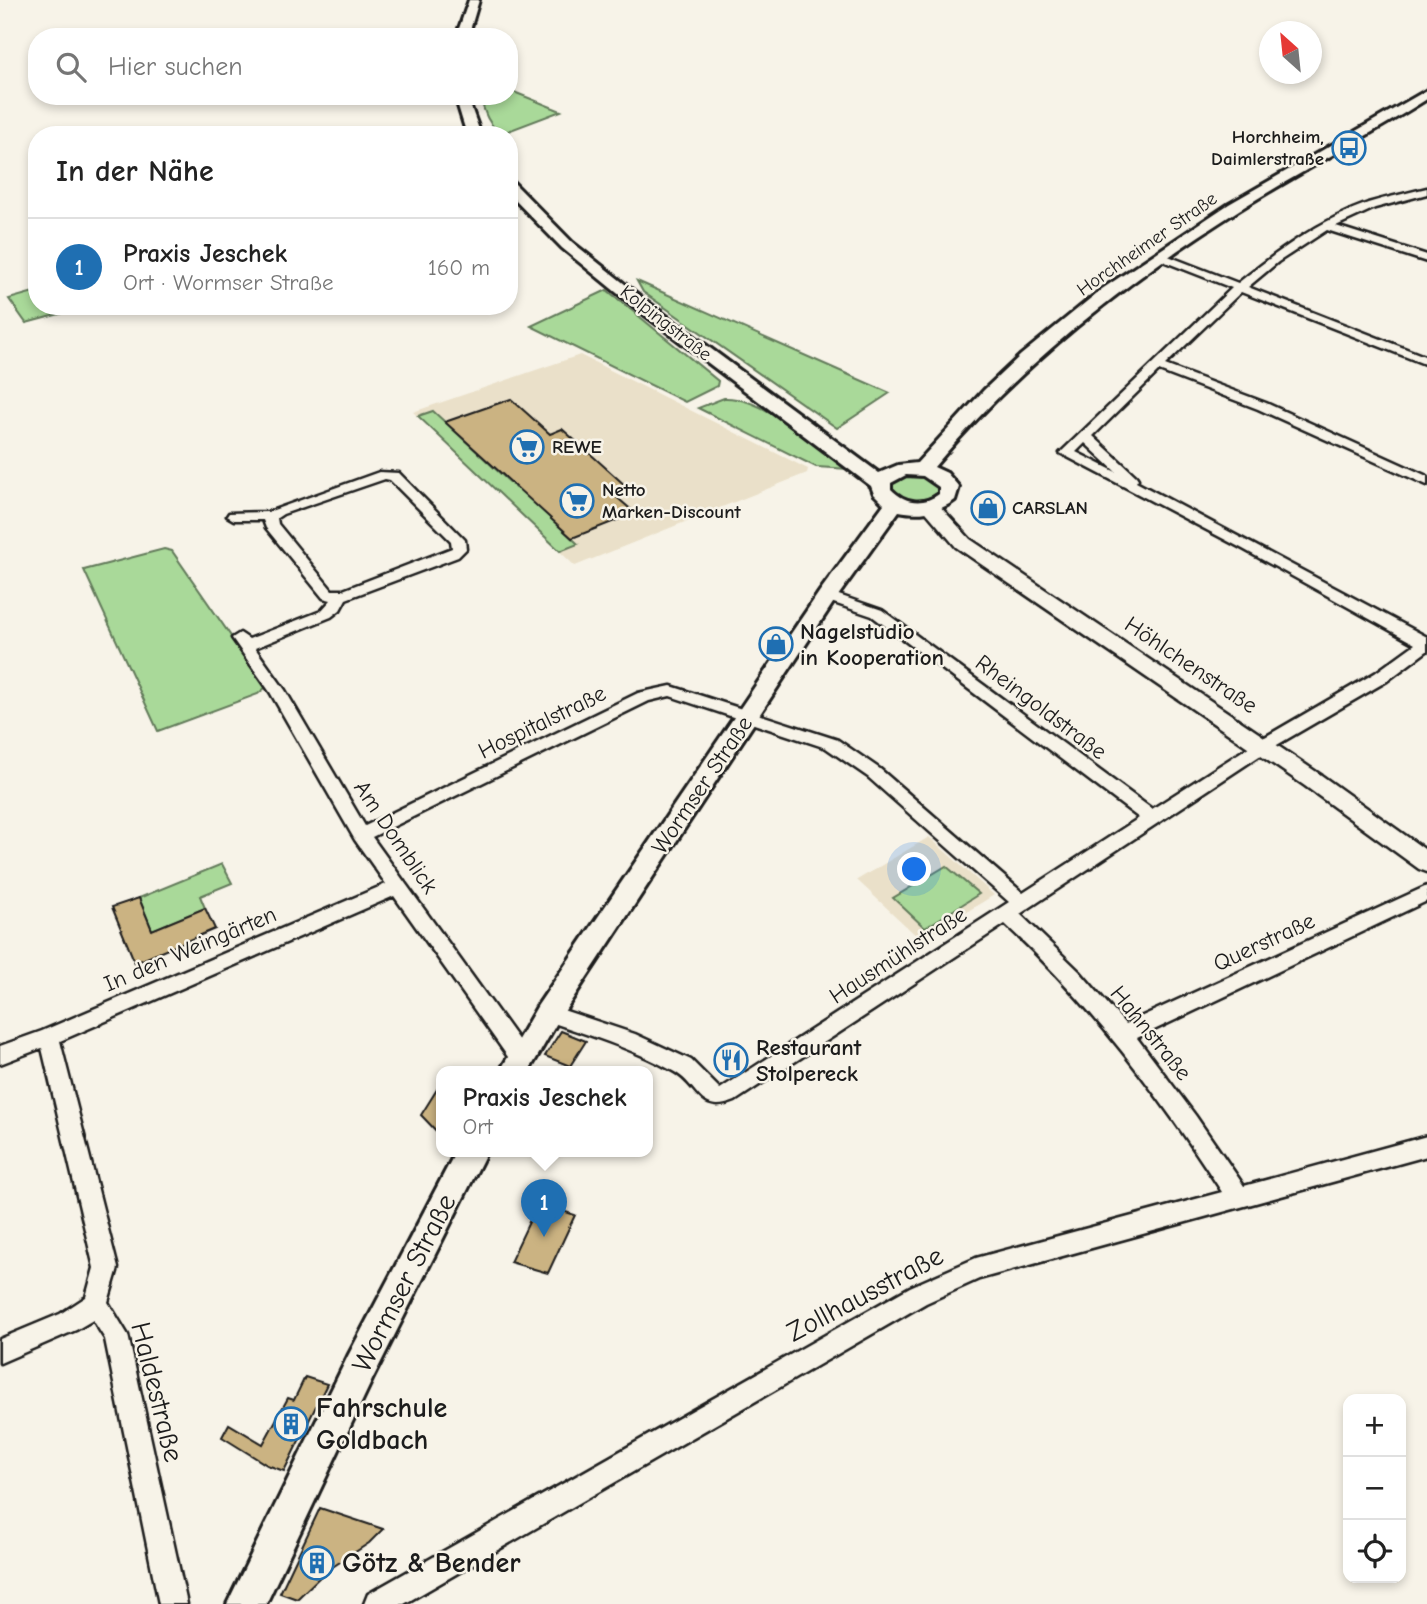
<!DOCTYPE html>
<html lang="de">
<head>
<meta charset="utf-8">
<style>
  :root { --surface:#fff; --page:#f6f6f6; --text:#222; --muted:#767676; --line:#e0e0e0; --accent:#1f6fb2 }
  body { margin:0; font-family:"Comic Neue",sans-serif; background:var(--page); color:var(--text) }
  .controls { position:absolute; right:21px; bottom:21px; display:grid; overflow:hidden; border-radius:14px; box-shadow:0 4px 10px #0003 }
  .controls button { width:63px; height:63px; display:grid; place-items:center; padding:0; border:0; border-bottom:2px solid var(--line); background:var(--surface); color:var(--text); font:35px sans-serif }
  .compass { position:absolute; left:1259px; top:21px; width:63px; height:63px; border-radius:50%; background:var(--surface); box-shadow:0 4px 10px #0003; rotate:333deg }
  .you { position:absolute; left:915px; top:870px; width:24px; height:24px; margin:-18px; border:5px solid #fff; border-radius:50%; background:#1a73e8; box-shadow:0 0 0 10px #1a73e833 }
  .badge { display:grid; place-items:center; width:46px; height:46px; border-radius:50%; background:var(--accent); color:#fff; font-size:23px; font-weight:700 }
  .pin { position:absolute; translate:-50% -58px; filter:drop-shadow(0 2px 4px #0008) }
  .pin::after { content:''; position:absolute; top:37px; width:24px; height:21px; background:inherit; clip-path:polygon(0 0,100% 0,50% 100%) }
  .popup { position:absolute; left:436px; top:1066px; width:217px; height:91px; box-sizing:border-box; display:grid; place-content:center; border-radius:14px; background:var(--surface); filter:drop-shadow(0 2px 5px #0005); font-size:23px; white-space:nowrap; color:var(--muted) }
  .popup b { font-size:26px; color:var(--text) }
  .popup::after { content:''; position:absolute; left:50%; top:100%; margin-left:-14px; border:14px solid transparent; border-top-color:var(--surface) }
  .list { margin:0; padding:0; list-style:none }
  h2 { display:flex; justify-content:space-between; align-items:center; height:91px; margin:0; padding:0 28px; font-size:30px }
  h2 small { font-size:23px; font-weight:400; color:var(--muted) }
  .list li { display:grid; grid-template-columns:46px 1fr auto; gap:21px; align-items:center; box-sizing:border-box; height:98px; padding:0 28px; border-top:2px solid var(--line) }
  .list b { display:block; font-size:26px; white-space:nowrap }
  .list p { margin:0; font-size:23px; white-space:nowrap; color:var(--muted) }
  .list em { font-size:23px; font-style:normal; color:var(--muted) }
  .icon { flex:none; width:38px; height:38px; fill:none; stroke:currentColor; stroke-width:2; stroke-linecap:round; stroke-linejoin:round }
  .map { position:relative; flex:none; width:1427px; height:1604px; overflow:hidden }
  .search { position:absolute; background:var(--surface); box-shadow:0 4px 10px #0003; left:28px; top:28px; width:490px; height:77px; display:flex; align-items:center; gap:18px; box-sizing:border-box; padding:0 24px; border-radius:28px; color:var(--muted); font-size:26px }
  .panel { position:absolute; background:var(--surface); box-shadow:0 4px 10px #0003; left:28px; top:126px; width:490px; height:189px; border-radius:28px }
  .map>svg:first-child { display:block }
  .built { fill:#eae0c9 }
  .green { fill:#a9d999; stroke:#627a5a; stroke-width:2 }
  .building { fill:#cbb382; stroke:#1c1c1c; stroke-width:2 }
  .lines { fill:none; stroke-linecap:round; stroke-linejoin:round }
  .minor-casing { stroke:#1c1c1c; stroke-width:5 }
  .tertiary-casing { stroke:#1c1c1c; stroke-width:5 }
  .secondary-casing { stroke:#1c1c1c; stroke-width:6 }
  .minor { fill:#f7f3e8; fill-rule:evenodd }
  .tertiary { fill:#f7f3e8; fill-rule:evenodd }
  .secondary { fill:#f7f3e8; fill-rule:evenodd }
  .labels { text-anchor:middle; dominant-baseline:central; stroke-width:5; stroke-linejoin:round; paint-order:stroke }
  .far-poi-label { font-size:19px; font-weight:bold; fill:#1c1c1c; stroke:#f7f3e8; text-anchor:start }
  .far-street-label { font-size:19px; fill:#1c1c1c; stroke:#f7f3e8 }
  .poi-label { font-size:23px; font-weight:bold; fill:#1c1c1c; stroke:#f7f3e8; text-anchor:start }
  .street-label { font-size:23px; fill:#1c1c1c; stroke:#f7f3e8 }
  .near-street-label { font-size:28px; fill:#1c1c1c; stroke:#f7f3e8 }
  .near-poi-label { font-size:28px; font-weight:bold; fill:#1c1c1c; stroke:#f7f3e8; text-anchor:start }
</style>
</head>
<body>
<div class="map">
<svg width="1427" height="1604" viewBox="0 0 1427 1604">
  <rect width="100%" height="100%" fill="#f7f3e8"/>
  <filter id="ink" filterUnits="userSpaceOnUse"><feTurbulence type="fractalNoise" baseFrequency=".0143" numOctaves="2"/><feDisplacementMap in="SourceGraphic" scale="14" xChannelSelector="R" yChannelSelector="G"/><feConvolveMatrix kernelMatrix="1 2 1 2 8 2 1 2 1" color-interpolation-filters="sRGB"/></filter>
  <g filter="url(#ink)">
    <!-- built -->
    <g class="built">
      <path d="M 580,355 L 808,469 L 807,473 L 575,566 L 413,412 Z"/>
      <path d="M 929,837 L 994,895 L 921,940 L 857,880 Z"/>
    </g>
    <!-- green -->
    <g class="green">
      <path d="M 509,90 L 561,111 L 503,133 C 488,127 484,111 480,96 L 509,96 Z"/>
      <path d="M 637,281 L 890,393 L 837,428 L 643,292 Z"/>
      <path d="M 607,290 L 718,381 L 717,386 L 685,402 L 531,326 Z"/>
      <path d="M 37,291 L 37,306 L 89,306 L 26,323 L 9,299 Z"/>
      <path d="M 724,398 C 764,396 818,447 850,469 L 816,467 L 698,408 Z"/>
      <path d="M 433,411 L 516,488 L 581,465 L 524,493 L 578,544 L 560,551 L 418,416 Z"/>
      <path d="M 903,474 L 918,474 L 938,482 L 941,491 C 927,512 904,501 889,489 L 892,480 Z"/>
      <path d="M 164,549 L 172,551 L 266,687 L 258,694 L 158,731 L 84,570 Z"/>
      <path d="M 222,864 L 232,883 L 200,896 L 205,908 L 152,930 L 139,898 Z"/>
      <path d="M 946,866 L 979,894 L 925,928 L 893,898 Z"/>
    </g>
    <!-- building -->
    <g class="building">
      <path d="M 511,399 L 550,434 L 562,429 L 596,459 L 628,488 L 613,494 L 635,513 L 572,538 L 445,422 Z"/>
      <path d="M 139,898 L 152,930 L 205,908 L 215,929 L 135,963 L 112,907 Z"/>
      <path d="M 561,1031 L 586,1041 L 570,1066 L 545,1056 Z"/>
      <path d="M 441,1083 L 441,1136 L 421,1115 Z"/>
      <path d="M 538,1203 L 575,1215 L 548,1273 L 510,1262 Z"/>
      <path d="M 305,1377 L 327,1384 L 284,1471 L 267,1465 L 222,1437 L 229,1424 L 263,1444 L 288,1398 L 294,1400 Z"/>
      <path d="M 320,1508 L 383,1529 L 369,1543 L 325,1572 L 297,1599 L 280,1593 Z"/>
    </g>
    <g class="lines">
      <defs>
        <path id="minor" d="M 1427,188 L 1427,194 L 1375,208 L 1336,226 L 1427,255 L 1427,262 L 1327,230 L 1278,262 L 1248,287 L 1427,357 L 1427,365 L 1241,292 L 1165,365 L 1266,403 L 1427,476 L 1427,485 L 1258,409 L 1159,371 L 1093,436 L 1136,476 L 1138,479 L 1136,482 L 1427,637 L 1427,651 L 1387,681 L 1270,749 L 1020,914 L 1080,972 L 1125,1024 L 1427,886 L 1427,901 L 1137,1038 L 1195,1115 L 1244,1186 L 1427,1136 L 1427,1156 L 979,1279 L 926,1303 L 404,1604 L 364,1604 L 368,1594 L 910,1287 L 976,1258 L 1222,1192 C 1159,1094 1090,1003 1005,924 L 735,1101 C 698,1116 700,1085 673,1071 C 632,1048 586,1034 541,1019 L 538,1013 L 541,1007 L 548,1005 L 635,1034 L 691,1060 L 720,1089 L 1009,902 L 868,777 L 826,748 L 670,696 L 649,701 L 372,837 L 527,1052 L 530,1058 L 527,1064 L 520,1067 L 513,1064 L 394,896 L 60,1041 L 118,1268 L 108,1302 L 128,1335 L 187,1604 L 159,1604 L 105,1339 L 93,1320 L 76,1330 L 0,1363 L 0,1339 L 60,1314 L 86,1297 L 94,1268 L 42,1048 L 0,1064 L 0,1046 L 42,1031 L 386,884 L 355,840 L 270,692 L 232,638 L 240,633 L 249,639 L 321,611 L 331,600 L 323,598 L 266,528 L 263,520 L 234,520 L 227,516 L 229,513 L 268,512 L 379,472 L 399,473 L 465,540 L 466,549 L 458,557 L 346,599 L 340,610 L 331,617 L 255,648 L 285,690 L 365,826 L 638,693 L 671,686 L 838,740 L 880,769 L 1023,893 L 1139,818 L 872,616 L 822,599 L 819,596 L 827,591 L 882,610 L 1152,809 L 1258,741 L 1375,673 L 1415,644 L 1243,549 L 1060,453 L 1232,288 L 1155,258 L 1155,254 L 1163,254 L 1238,283 C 1278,251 1320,220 1368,203 C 1387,197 1408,193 1427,188 ZM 1085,443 L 1116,472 L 1076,452 ZM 385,479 L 390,480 L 451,541 L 452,548 L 343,590 L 332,590 L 278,524 L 277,518 L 283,514 Z"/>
        <path id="tertiary" d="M 930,501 L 936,502 L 970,539 L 1321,775 L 1427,851 L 1427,872 L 1419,869 L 1305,786 L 956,547 L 921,506 Z"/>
        <g id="secondary">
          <path d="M 469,0 L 479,0 L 468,37 L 456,37 Z"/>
          <path d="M 1427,90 L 1427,99 C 1365,138 1300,172 1239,210 C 1125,282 1021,364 934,467 L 947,473 L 959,487 L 955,500 C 938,513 919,515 899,511 L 835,600 L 558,1021 L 529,1071 L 500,1071 L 538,1005 L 820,591 L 884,504 L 874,494 L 871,486 L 633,306 L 562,248 L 509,194 L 509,182 L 514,183 L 572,242 L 645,300 L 879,473 L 898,465 L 917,463 L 984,390 L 1021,355 L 1102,289 L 1229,204 ZM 906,475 L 923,476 L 939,487 L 939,494 C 923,506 904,503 891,489 L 891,483 Z"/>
          <path d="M 455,96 L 467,96 L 481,135 L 467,135 Z"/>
          <path d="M 456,1151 L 487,1151 L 372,1380 L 266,1604 L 227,1604 L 348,1356 Z"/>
        </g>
      </defs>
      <!-- minor casing -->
      <use href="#minor" class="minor-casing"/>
      <!-- tertiary casing -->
      <use href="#tertiary" class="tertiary-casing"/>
      <!-- secondary casing -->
      <use href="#secondary" class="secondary-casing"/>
      <!-- minor -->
      <use href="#minor" class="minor"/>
      <!-- tertiary -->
      <use href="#tertiary" class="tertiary"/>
      <!-- secondary -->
      <use href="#secondary" class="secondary"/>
    </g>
  </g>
  <!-- icons -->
  <defs>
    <symbol id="bus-ring" viewBox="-11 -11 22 22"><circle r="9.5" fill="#f7f3e8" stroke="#1f6fb2" stroke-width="1.5"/><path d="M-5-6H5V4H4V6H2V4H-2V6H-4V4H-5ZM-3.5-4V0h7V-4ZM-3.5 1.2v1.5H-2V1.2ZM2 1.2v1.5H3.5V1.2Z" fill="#1f6fb2"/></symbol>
    <symbol id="supermarket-ring" viewBox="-11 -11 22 22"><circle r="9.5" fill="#f7f3e8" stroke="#1f6fb2" stroke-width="1.5"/><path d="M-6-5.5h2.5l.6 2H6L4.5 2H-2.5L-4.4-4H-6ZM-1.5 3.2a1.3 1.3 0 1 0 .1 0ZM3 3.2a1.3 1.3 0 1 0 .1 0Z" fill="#1f6fb2"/></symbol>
    <symbol id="shop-ring" viewBox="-11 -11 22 22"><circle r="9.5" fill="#f7f3e8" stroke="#1f6fb2" stroke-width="1.5"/><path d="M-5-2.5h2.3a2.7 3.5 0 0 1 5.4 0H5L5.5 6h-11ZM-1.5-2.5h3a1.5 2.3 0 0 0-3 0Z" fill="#1f6fb2"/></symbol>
    <symbol id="restaurant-ring" viewBox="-11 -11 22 22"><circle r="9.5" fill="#f7f3e8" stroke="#1f6fb2" stroke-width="1.5"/><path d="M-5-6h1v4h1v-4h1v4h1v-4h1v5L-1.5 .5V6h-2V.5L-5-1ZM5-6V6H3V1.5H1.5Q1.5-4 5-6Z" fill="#1f6fb2"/></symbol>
    <symbol id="building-ring" viewBox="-11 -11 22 22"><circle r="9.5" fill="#f7f3e8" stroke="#1f6fb2" stroke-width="1.5"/><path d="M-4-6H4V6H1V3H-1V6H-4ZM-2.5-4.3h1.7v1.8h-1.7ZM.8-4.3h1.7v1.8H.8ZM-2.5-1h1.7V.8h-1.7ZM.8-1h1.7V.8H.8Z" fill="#1f6fb2"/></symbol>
  </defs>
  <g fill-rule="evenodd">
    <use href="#bus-ring" x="1330" y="129" width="38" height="38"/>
    <use href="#supermarket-ring" x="508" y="428" width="38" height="38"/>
    <use href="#supermarket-ring" x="558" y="482" width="38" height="38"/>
    <use href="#shop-ring" x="969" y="489" width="38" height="38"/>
    <use href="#shop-ring" x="757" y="625" width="38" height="38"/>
    <use href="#restaurant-ring" x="712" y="1041" width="38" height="38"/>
    <use href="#building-ring" x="272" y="1405" width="38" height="38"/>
    <use href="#building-ring" x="298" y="1544" width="38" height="38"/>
  </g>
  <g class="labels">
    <!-- far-poi labels -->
    <g class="far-poi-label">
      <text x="1324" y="137" text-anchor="end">Horchheim,<tspan x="1324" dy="22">Daimlerstraße</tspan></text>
      <text x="552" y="447">REWE</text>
      <text x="602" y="490">Netto<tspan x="602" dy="22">Marken-Discount</tspan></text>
      <text x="1012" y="508">CARSLAN</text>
    </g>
    <!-- far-street labels -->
    <g class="far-street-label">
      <text transform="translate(1147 244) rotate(-35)">Horchheimer Straße</text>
      <text transform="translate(666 323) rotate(38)">Kolpingstraße</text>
    </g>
    <!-- poi labels -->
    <g class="poi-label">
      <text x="800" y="631">Nagelstudio<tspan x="800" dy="26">in Kooperation</tspan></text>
      <text x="756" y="1047">Restaurant<tspan x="756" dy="26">Stolpereck</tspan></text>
    </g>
    <!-- street labels -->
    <g class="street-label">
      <text transform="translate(1191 665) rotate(34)">Höhlchenstraße</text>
      <text transform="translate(1041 707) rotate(37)">Rheingoldstraße</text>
      <text transform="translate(542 722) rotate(-26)">Hospitalstraße</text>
      <text transform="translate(702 785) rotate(-56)">Wormser Straße</text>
      <text transform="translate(396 837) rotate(56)">Am Domblick</text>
      <text transform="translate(1264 942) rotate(-25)">Querstraße</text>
      <text transform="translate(190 949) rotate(-23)">In den Weingärten</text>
      <text transform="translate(898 955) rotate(-33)">Hausmühlstraße</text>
      <text transform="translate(1151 1033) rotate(51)">Hahnstraße</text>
    </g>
    <!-- near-street labels -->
    <g class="near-street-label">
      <text transform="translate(404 1283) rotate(-63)">Wormser Straße</text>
      <text transform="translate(865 1294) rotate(-28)">Zollhausstraße</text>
      <text transform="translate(157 1392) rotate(76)">Haldestraße</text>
    </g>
    <!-- near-poi labels -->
    <g class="near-poi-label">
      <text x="316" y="1408">Fahrschule<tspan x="316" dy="32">Goldbach</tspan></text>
      <text x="342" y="1563">Götz &amp; Bender</text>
    </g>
  </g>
</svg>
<div class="controls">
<button>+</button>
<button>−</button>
<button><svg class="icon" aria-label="locate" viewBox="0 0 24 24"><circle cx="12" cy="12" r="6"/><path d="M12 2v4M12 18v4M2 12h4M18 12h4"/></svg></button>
</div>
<svg class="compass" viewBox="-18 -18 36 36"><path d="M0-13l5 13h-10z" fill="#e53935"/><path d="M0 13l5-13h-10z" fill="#767676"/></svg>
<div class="you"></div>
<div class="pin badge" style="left:544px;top:1237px">1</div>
<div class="popup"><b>Praxis Jeschek</b>Ort</div>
<div class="search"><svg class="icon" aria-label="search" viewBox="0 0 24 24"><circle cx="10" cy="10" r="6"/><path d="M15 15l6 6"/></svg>Hier suchen</div>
<section class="panel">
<h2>In der Nähe<small></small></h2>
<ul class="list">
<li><span class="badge">1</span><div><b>Praxis Jeschek</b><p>Ort · Wormser Straße</p></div><em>160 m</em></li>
</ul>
</section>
</div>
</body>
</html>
